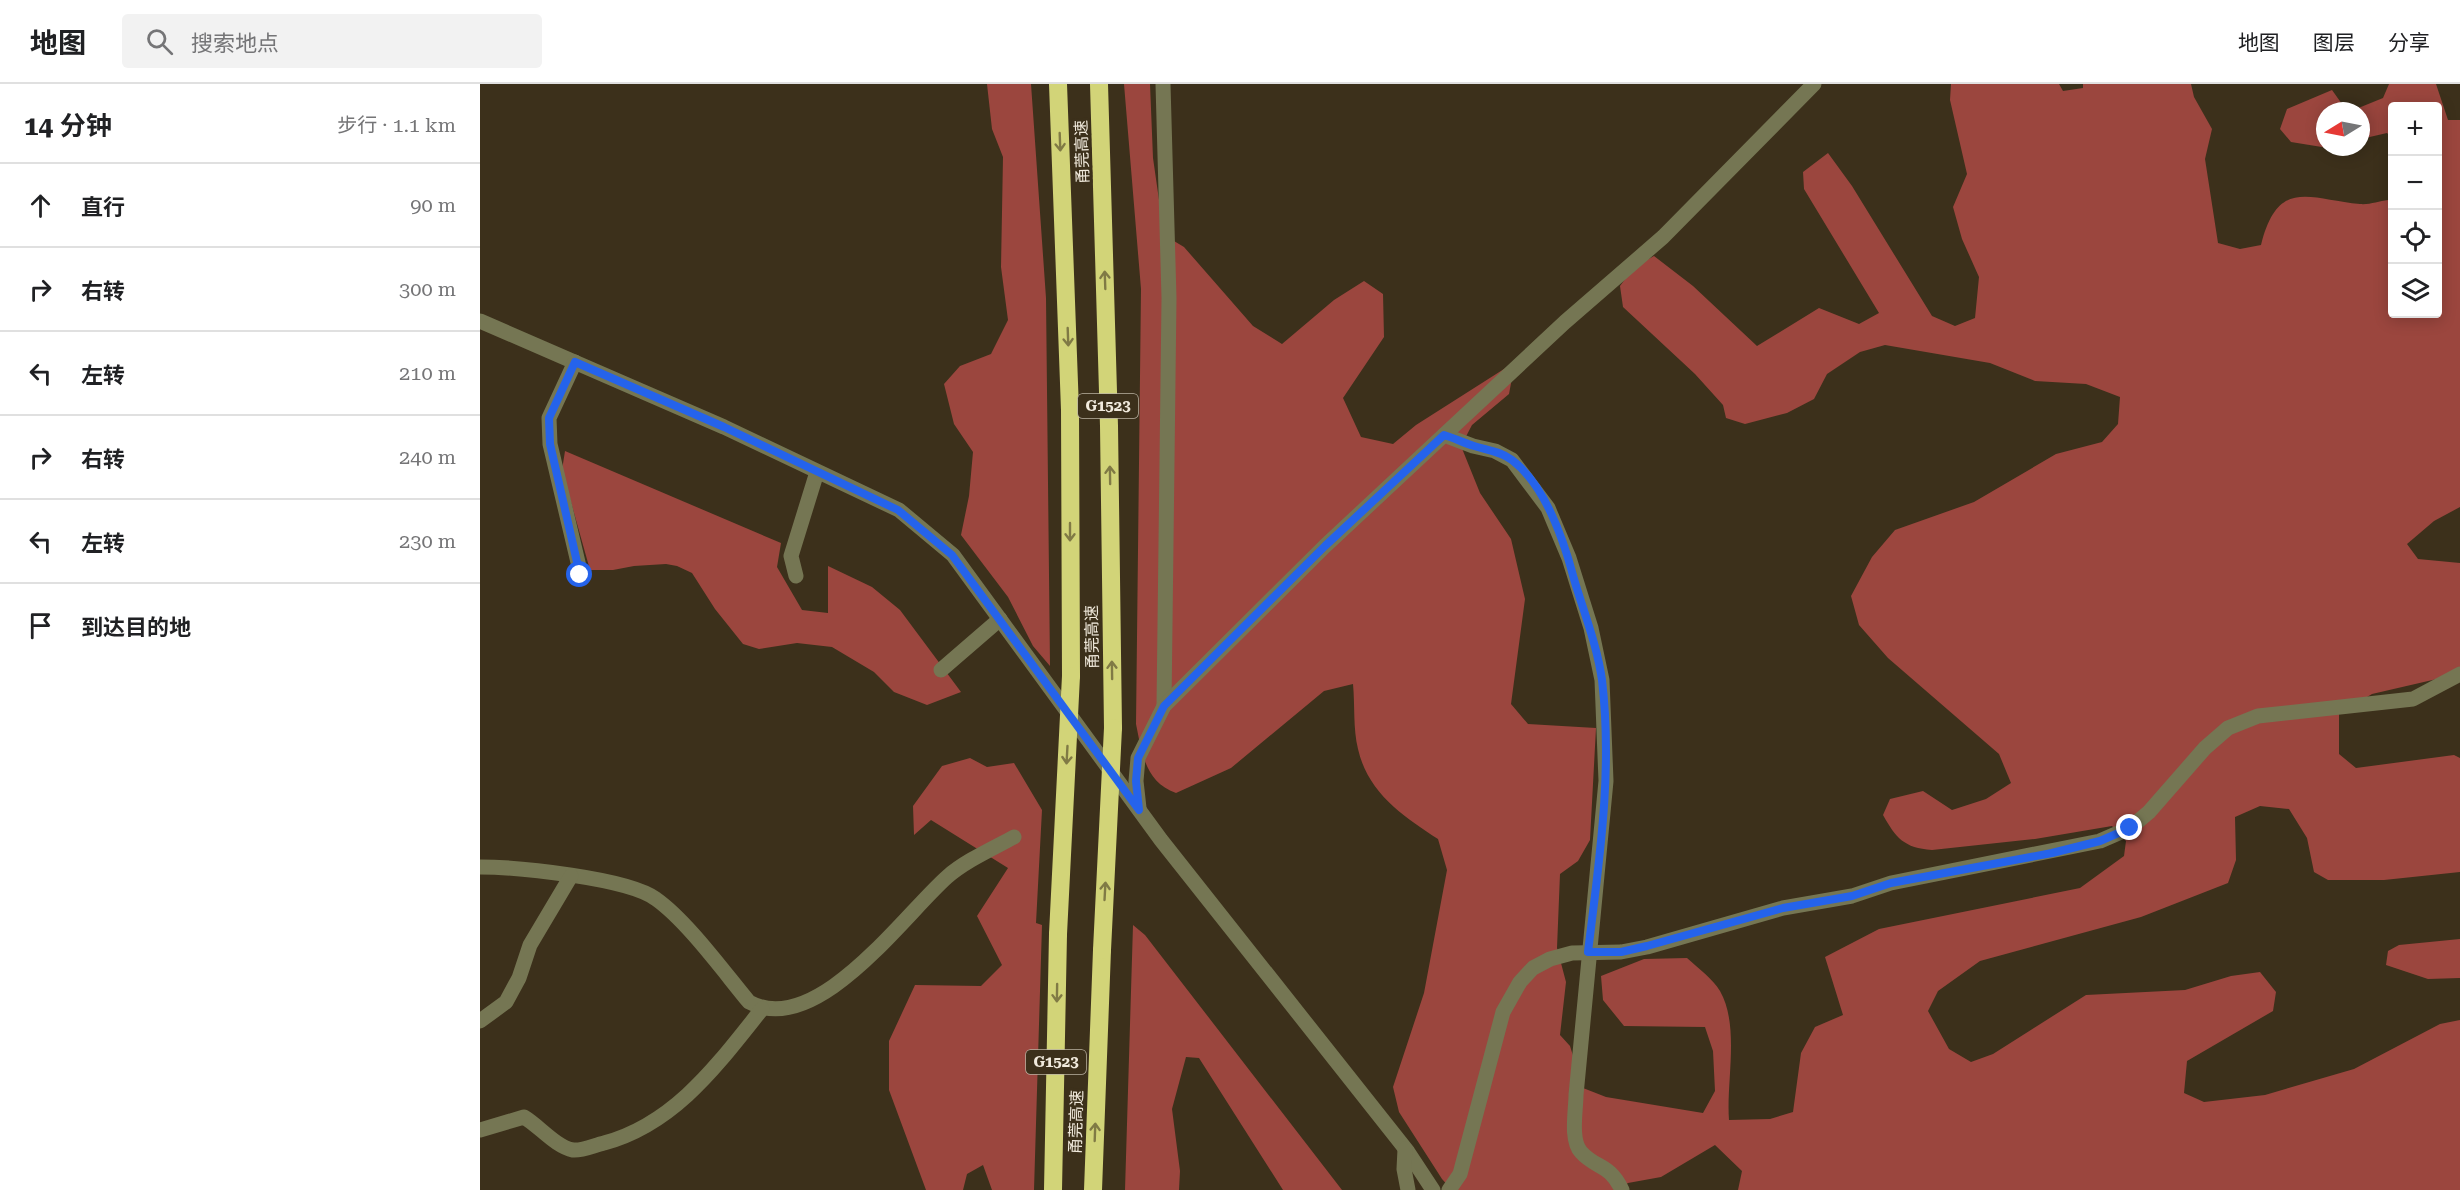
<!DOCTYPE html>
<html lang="zh">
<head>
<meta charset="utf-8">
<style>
  :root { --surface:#fff; --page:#f2f2f2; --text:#202124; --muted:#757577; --line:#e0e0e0 }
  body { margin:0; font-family:"Roboto Serif","Noto Sans SC",serif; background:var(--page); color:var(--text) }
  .controls { position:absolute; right:18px; top:18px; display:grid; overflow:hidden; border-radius:6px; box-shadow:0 3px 15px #0003 }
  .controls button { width:54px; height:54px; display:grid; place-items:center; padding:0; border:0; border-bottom:2px solid var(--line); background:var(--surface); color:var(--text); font:30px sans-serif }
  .compass { position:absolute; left:1836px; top:18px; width:54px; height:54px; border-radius:50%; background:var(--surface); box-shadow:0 3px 15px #0003; rotate:260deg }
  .stop { position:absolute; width:18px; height:18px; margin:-14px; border:4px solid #2563eb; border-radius:50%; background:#fff }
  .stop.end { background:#2563eb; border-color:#fff; box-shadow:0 2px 6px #0008 }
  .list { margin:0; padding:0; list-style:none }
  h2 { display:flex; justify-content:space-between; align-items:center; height:78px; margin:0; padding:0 24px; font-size:26px }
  h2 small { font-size:20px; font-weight:400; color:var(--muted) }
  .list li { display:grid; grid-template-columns:39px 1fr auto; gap:18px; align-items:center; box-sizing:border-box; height:84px; padding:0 24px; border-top:2px solid var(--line) }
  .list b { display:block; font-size:22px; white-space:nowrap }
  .list em { font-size:20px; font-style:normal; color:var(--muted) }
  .icon { flex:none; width:33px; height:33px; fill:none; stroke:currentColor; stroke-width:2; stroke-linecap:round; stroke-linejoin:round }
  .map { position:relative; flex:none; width:1980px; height:1106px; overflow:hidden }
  header { display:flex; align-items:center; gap:36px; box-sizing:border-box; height:84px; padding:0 30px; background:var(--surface); border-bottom:2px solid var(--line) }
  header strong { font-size:28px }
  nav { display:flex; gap:33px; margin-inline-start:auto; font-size:21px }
  .search { width:420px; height:54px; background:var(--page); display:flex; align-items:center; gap:15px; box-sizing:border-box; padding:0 21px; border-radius:6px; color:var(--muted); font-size:22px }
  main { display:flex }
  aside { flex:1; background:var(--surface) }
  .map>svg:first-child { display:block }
  .forest { fill:#9b463e }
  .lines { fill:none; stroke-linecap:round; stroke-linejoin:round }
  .minor { stroke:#757653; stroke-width:15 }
  .highway { stroke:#d2d478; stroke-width:18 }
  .highway-bridge { stroke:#d2d478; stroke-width:18 }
  .oneway { stroke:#807a45 }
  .route { stroke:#2563eb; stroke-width:8 }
  .labels { text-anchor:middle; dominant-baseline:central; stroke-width:6; stroke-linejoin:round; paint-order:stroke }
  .shield { fill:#3c301b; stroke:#bbb2a3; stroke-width:1.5 }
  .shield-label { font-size:15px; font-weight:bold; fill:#f1eadd }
  .street-label { font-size:16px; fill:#f1eadd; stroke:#3c301b }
</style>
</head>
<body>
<header>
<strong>地图</strong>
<div class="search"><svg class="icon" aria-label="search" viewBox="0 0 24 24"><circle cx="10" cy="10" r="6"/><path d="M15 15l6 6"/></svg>搜索地点</div>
<nav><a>地图</a><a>图层</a><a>分享</a></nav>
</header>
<main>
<aside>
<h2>14 分钟<small>步行 · 1.1 km</small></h2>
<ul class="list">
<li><svg class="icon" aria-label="ahead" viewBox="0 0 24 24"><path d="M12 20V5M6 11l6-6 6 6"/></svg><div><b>直行</b></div><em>90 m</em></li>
<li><svg class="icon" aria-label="right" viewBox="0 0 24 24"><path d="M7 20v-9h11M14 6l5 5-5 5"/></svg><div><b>右转</b></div><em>300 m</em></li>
<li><svg class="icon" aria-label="left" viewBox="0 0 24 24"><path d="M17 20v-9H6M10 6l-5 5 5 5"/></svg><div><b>左转</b></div><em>210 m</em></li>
<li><svg class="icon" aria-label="right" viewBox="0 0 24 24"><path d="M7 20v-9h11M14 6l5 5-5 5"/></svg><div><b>右转</b></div><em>240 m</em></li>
<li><svg class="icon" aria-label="left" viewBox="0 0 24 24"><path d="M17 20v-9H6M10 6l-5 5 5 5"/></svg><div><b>左转</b></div><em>230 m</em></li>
<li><svg class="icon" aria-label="arrive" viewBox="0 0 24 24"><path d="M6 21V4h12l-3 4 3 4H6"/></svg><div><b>到达目的地</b></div></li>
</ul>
</aside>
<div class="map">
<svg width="1980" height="1106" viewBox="0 0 1980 1106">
  <rect width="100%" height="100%" fill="#3c301b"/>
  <!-- forest -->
  <g class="forest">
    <path d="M 507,0 L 551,0 L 566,214 L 570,582 L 553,562 L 528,513 L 481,451 L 489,412 L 493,368 L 474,340 L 464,300 L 480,282 L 511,270 L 528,236 L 521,183 L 523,73 L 512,45 Z"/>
    <path d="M 644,0 L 670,0 L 673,74 L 684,151 L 704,163 L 773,242 L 802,260 L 854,216 L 884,197 L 903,210 L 904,253 L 863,314 L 881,353 L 913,360 L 936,341 L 1035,278 L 1029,310 L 992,341 L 981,362 L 1000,409 L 1031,455 L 1045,515 L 1031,620 L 1048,640 L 1116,644 L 1110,756 L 1098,777 L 1080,790 L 1077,864 L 1086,898 L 1080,951 L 1090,962 L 1103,1004 L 1126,1013 L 1223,1029 L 1235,1007 L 1233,967 L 1225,943 L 1144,942 L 1123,916 L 1121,892 L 1164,875 L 1207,874 C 1218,884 1233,895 1240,907 C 1260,942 1246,998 1249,1036 L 1290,1035 L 1313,1028 L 1321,969 L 1335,943 L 1363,931 L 1345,873 L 1399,845 L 1600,804 L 1644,772 L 1646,757 L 1632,742 L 1555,755 L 1452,766 C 1424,764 1416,754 1403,731 L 1410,715 L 1443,707 L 1472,726 L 1506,715 L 1531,699 L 1519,670 L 1408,574 L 1379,541 L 1371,512 L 1392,473 L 1415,446 L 1494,418 L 1576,370 L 1622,358 L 1638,340 L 1640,313 L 1606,300 L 1555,297 L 1510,279 L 1405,261 L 1380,268 L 1347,290 L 1334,315 L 1307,329 L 1265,340 L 1246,334 L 1243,321 L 1215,290 L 1143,223 L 1140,202 L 1154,183 L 1174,172 L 1213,202 L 1277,262 L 1339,224 L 1379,240 L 1399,229 L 1324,105 L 1323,88 L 1348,69 L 1372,102 L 1452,232 L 1475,242 L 1495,234 L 1499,193 L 1482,155 L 1473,123 L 1487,90 L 1470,16 L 1471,0 L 1579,0 L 1583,7 L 1603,4 L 1603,0 L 1711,0 L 1714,13 L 1732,45 L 1725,75 L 1738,159 L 1760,165 L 1781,161 C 1798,93 1829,115 1880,120 C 1889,121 1899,117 1908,116 L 1912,110 L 1912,230 L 1958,230 L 1958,22 L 1912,22 L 1912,54 L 1907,49 L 1881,55 L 1881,27 L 1871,27 L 1903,14 L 1909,0 L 1956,0 L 1968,36 L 1980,36 L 1980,423 L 1954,437 L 1927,460 L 1938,475 L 1980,479 L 1980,586 L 1974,591 L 1892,610 L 1859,630 L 1859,670 L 1876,684 L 1974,671 L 1980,674 L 1980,788 L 1904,796 L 1848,796 L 1834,788 L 1827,754 L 1809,725 L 1780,722 L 1755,733 L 1756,776 L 1748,799 L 1661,833 L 1500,877 L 1458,907 L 1448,927 L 1469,965 L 1491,978 L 1513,970 L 1606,911 L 1705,906 L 1751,892 L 1780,888 L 1796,908 L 1793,927 L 1707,977 L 1704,1009 L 1724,1018 L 1785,1011 L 1874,985 L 1960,940 L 1980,936 L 1980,1106 L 1258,1106 L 1262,1087 L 1235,1061 L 1181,1093 L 1148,1099 L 1137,1106 L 972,1106 L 962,1095 L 919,1028 L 913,1003 L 944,909 L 967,786 L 958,755 C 923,732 888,709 878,665 C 873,645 875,621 873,600 L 844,607 L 751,684 L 696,709 C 665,698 662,669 656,640 L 661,205 Z"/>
    <path d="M 1852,6 L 1867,27 L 1845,27 L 1845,63 L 1851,63 L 1848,64 L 1811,58 L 1800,45 L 1807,25 Z"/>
    <path d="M 85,367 L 301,459 L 297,483 L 322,526 L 348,529 L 348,482 L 392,503 L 420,526 L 481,608 L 447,621 L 414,608 L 394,588 L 352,563 L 317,559 L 279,565 L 263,560 L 235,525 L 212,489 L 197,482 L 186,480 L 154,482 L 133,486 L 110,486 L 82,386 Z"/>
    <path d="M 490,674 L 507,683 L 534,679 L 562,726 L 556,839 L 562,841 L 554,1106 L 512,1106 L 503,1081 L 487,1090 L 483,1106 L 446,1106 L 409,1006 L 409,957 L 435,901 L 501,902 L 522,881 L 497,832 L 528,784 L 451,736 L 434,751 L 433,722 L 462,682 Z"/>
    <path d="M 653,841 L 665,851 L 862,1106 L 803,1106 L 719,974 L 706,973 L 692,1025 L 700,1087 L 699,1106 L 645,1106 Z"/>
    <path d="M 1980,855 L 1980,894 L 1948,895 L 1906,881 L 1908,867 L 1919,861 Z"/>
  </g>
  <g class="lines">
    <!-- minor -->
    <g class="minor">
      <path d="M 683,0 L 689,214 L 684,622"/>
      <path d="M 0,237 L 244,343 L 419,426 L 473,471 L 681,756 L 928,1068 L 953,1106"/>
      <path d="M 95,278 L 69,334 L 70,360 L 101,491"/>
      <path d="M 964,351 L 993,362 L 1015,367 L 1032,376 L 1068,424 L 1089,474 L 1111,544 L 1122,596 L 1126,697 L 1096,1011 C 1096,1026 1090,1056 1101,1068 C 1116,1085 1129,1079 1142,1106"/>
      <path d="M 316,492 L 311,472 L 337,388"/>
      <path d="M 461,586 L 520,535"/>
      <path d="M 659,724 L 656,697 L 658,674 L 684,622 L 845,462 L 1085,238 L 1183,153 L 1334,0"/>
      <path d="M 0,783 C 37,783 148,794 176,815 C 207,837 244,888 269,918 C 336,955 423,832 467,793 C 485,777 512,765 534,753"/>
      <path d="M 0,937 L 26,918 L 39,894 L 50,861 L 91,792"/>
      <path d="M 0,1046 L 44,1033 C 59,1042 76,1063 93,1066 C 102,1067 115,1061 124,1059 C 195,1040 238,980 282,925"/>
      <path d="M 925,1065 L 924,1085 L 928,1106"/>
      <path d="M 969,1106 L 980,1090 L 1023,928 L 1040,898 L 1053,884 L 1070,875 L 1092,869 L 1141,868 L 1167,863 L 1303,824 L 1372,812 L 1411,799 L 1620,757 L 1650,744 L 1669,728 L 1725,664 L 1748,644 L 1778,632 L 1933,615 L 1980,590"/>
    </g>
    <!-- highway -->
    <g class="highway">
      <path d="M 578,0 L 590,326 L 591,592"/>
      <path d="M 619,0 L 629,342 L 633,644"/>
      <path d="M 573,1106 L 578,850"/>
      <path d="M 613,1106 L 622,866"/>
    </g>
    <!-- highway-bridge -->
    <g class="highway-bridge">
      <path d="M 578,850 L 591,592"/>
      <path d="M 622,866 L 633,644"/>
    </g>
  </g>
  <!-- one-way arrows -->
  <defs><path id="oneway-shaft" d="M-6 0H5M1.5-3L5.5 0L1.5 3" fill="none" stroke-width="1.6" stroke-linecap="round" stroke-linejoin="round" transform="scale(1.5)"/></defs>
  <g class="oneway">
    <use href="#oneway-shaft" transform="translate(580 58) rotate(88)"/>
    <use href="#oneway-shaft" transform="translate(625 196) rotate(-92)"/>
    <use href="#oneway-shaft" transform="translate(588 253) rotate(88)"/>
    <use href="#oneway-shaft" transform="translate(630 391) rotate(-91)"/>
    <use href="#oneway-shaft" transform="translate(590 448) rotate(90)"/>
    <use href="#oneway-shaft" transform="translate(632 586) rotate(-91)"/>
    <use href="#oneway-shaft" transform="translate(587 671) rotate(93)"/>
    <use href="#oneway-shaft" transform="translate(625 807) rotate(-87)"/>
    <use href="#oneway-shaft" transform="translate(577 909) rotate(91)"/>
    <use href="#oneway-shaft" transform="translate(615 1048) rotate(-88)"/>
  </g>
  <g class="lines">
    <!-- route -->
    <path class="route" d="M 100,491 L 70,360 L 69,334 L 95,278 L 244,343 L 418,426 L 472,471 L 659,726 L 656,697 L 658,674 L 684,622 L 845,462 L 964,351 C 974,354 984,359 994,362 C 1007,366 1020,367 1032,376 C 1065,401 1084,457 1094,495 C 1104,529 1117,561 1122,596 C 1133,688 1119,778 1108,868 L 1141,868 L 1167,862 L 1303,824 L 1372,812 L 1411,799 L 1572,769 L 1620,757 L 1650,744"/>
  </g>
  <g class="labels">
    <!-- shield labels -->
    <g class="shield">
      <rect x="598" y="310" width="60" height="24" rx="4.5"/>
      <rect x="546" y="966" width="60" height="24" rx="4.5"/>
    </g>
    <g class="shield-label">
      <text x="628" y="322">G1523</text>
      <text x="576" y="978">G1523</text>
    </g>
    <!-- street labels -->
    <g class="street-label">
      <text transform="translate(602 68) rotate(-92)">甬莞高速</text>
      <text transform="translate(612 553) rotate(-91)">甬莞高速</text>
      <text transform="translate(596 1038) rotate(-88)">甬莞高速</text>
    </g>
  </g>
</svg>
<div class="controls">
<button>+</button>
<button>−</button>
<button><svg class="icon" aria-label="locate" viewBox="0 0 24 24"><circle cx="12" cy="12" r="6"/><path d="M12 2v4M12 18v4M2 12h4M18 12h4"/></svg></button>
<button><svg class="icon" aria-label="layers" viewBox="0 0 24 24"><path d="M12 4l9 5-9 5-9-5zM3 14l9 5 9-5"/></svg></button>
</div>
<svg class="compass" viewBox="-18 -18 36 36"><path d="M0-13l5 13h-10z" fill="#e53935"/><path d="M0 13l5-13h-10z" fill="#757577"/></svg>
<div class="stop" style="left:100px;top:491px"></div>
<div class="stop end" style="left:1650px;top:744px"></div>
</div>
</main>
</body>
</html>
